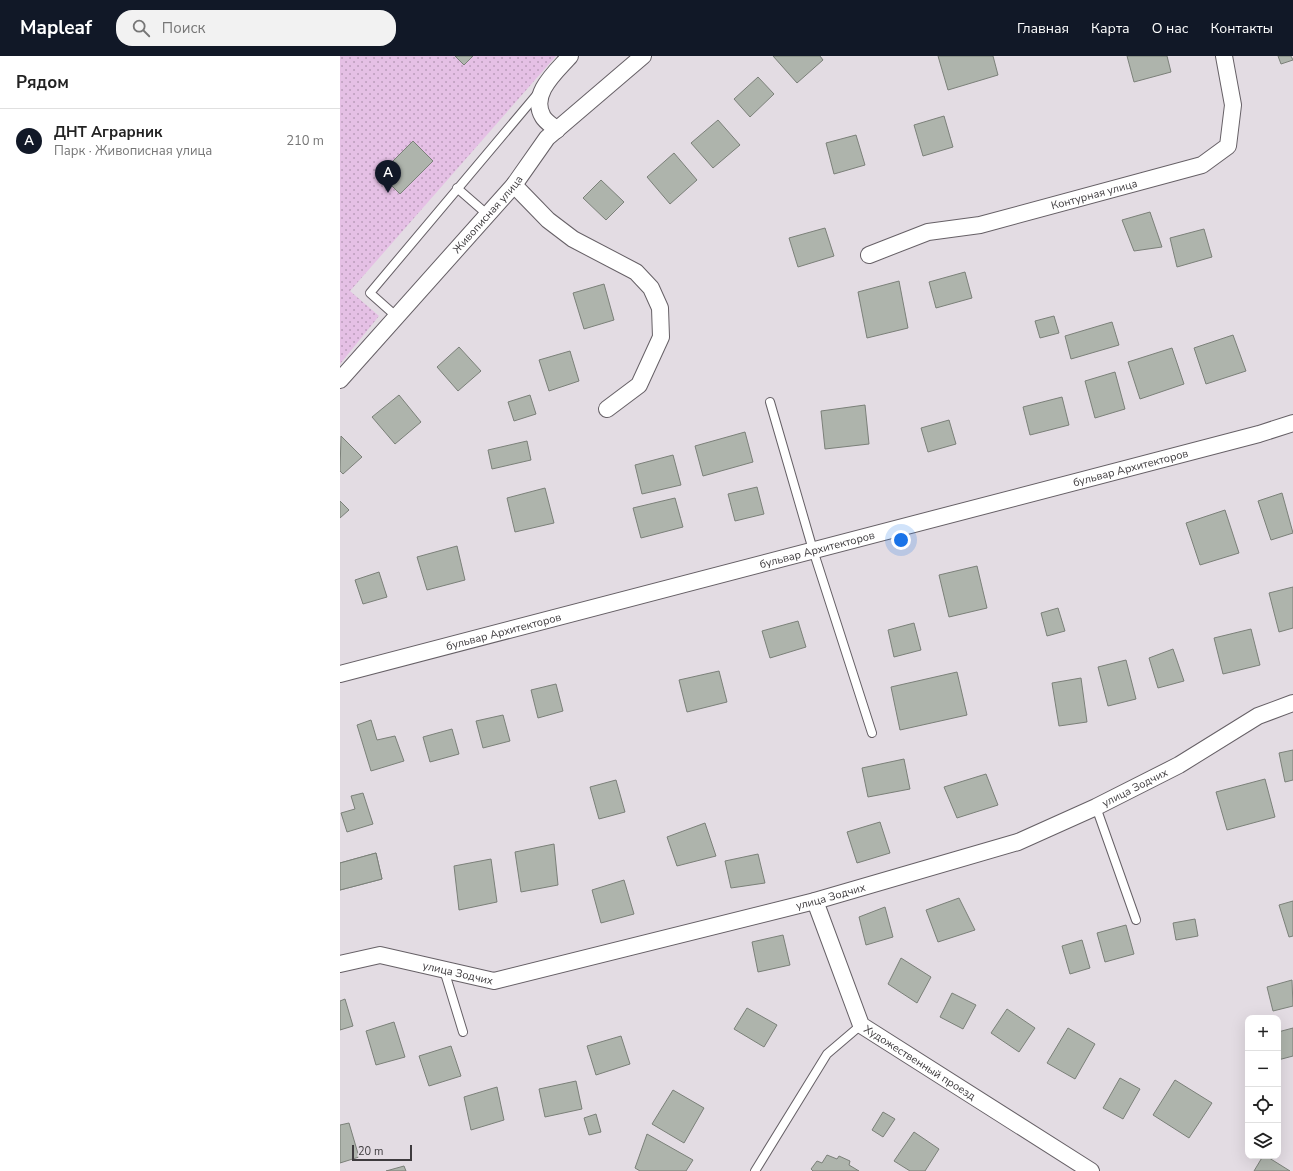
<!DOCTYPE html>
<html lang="ru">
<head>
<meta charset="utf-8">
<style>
  :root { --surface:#fff; --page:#f2f2f2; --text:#222; --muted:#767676; --line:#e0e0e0; --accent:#111827 }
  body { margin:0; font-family:"Nunito Sans",sans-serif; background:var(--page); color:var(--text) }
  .controls { position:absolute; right:12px; bottom:12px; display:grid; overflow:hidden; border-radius:8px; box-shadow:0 4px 16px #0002 }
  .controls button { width:36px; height:36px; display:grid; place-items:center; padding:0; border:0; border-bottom:1px solid var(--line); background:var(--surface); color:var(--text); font:20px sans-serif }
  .scale { position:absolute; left:12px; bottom:10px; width:60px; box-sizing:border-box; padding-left:4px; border:2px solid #3e3b3e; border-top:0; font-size:11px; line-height:14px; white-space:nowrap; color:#3e3b3e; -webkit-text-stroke:3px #e3dce3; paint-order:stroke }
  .you { position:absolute; left:561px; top:484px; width:14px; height:14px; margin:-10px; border:3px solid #fff; border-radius:50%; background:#1a73e8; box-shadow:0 0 0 6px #1a73e833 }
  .badge { display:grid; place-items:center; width:26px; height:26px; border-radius:50%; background:var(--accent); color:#fff; font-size:13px; font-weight:700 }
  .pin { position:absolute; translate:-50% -33px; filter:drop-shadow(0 1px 2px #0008) }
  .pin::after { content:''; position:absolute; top:21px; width:14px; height:12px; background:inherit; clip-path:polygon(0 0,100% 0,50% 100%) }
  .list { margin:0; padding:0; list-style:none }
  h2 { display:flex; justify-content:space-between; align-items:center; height:52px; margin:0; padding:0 16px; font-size:17px }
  h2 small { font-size:13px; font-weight:400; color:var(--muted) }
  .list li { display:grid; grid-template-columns:26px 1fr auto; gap:12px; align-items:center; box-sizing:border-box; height:64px; padding:0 16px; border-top:1px solid var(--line) }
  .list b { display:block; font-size:15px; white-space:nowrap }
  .list p { margin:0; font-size:13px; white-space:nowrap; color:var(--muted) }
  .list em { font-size:13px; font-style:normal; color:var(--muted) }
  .icon { flex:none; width:22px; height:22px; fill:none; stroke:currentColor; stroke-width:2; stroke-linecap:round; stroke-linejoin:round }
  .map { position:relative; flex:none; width:953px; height:1115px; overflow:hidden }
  header { display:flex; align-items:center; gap:24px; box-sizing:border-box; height:56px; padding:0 20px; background:var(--accent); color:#fff }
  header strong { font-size:19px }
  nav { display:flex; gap:22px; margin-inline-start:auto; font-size:14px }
  .search { width:280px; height:36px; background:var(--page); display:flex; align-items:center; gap:10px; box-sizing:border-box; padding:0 14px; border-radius:16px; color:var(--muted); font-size:15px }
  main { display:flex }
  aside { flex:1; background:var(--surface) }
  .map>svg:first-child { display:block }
  .grass { fill:url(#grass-dots) }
  .building { fill:#aeb4ac; stroke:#7b8079 }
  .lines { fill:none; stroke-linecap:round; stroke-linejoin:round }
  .service-casing { stroke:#666066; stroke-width:10 }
  .minor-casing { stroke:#666066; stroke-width:18 }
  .service { stroke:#fff; stroke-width:8 }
  .minor { stroke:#fff; stroke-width:16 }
  .labels { text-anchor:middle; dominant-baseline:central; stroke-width:3; stroke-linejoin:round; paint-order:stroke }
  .street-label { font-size:11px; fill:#3e3b3e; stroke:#e3dce3 }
</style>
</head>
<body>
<header>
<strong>Mapleaf</strong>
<div class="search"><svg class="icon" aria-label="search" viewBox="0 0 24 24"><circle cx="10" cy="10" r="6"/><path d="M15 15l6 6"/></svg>Поиск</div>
<nav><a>Главная</a><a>Карта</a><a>О нас</a><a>Контакты</a></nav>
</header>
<main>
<aside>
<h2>Рядом<small></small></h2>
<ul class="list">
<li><span class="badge">A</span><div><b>ДНТ Аграрник</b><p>Парк · Живописная улица</p></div><em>210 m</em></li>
</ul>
</aside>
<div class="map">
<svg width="953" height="1115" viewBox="0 0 953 1115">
  <defs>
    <pattern id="grass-dots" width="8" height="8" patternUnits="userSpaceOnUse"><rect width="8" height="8" fill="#e5c0e5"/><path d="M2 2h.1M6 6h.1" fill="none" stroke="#bb9dbb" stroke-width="1.8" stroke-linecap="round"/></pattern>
  </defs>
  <rect width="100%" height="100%" fill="#e3dce3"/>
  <!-- grass -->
  <path class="grass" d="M 0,0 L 216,0 L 10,235 L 39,260 L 0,308 Z"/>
  <!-- building -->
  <g class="building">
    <path d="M 115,0 L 133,0 L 124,9 Z"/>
    <path d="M 433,0 L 480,0 L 483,4 L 457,27 Z"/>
    <path d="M 598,0 L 653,0 L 658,19 L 608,34 Z"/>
    <path d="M 787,0 L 827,0 L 831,16 L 794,26 Z"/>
    <path d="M 938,0 L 951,0 L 953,4 L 941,8 Z"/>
    <path d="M 418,21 L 434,38 L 410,61 L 394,43 Z"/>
    <path d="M 604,60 L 613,91 L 583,100 L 574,69 Z"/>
    <path d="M 378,64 L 400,89 L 373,112 L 351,87 Z"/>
    <path d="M 516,79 L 525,109 L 494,118 L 486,87 Z"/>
    <path d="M 73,85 L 93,105 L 60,138 L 40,118 Z"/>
    <path d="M 334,97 L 357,124 L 330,148 L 307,121 Z"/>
    <path d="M 261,124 L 284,146 L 266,164 L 243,142 Z"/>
    <path d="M 810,156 L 822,191 L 794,195 L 782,164 Z"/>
    <path d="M 485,172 L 494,200 L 458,211 L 449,182 Z"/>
    <path d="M 864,173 L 872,201 L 837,211 L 830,182 Z"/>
    <path d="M 625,216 L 632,242 L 596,252 L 589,226 Z"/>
    <path d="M 559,225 L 568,272 L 527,282 L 518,236 Z"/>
    <path d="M 264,228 L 274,264 L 244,273 L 233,237 Z"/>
    <path d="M 714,260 L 719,277 L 700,282 L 695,265 Z"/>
    <path d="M 772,266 L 779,289 L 731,303 L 725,280 Z"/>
    <path d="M 893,279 L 906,315 L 866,328 L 854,292 Z"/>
    <path d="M 119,291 L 141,315 L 118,335 L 97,311 Z"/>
    <path d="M 832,292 L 844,328 L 800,343 L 788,306 Z"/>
    <path d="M 230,295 L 239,325 L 209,335 L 199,304 Z"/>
    <path d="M 775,316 L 785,353 L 755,362 L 745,325 Z"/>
    <path d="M 59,339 L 81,366 L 55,388 L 32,361 Z"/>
    <path d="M 190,339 L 196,358 L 174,365 L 168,346 Z"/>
    <path d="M 722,341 L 729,369 L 690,379 L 683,351 Z"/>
    <path d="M 525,349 L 529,388 L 485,393 L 481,355 Z"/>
    <path d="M 609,364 L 616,388 L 588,396 L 581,372 Z"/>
    <path d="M 405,376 L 413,406 L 363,420 L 355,390 Z"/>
    <path d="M 1,380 L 22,401 L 3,418 L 0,415 Z"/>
    <path d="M 187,385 L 191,404 L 152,413 L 148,394 Z"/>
    <path d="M 333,399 L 341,429 L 302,438 L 295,409 Z"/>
    <path d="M 417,431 L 424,458 L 395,465 L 388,438 Z"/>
    <path d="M 205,432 L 214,467 L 175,476 L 167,442 Z"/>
    <path d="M 942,437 L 953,477 L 931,484 L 918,445 Z"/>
    <path d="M 335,442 L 343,471 L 301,482 L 293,452 Z"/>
    <path d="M 0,445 L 9,454 L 0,462 Z"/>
    <path d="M 885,454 L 899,497 L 860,509 L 846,467 Z"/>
    <path d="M 117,490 L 125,524 L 87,534 L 77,501 Z"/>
    <path d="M 637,510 L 647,552 L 609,561 L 599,519 Z"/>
    <path d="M 39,516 L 47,541 L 23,548 L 15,524 Z"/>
    <path d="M 953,531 L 953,572 L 939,576 L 929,537 Z"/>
    <path d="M 718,552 L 725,575 L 707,580 L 701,557 Z"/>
    <path d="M 458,565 L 466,591 L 430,602 L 422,575 Z"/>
    <path d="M 574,567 L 581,594 L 554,601 L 548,574 Z"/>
    <path d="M 911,573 L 920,609 L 883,618 L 874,582 Z"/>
    <path d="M 833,593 L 844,625 L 818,632 L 809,602 Z"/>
    <path d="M 786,604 L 796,643 L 768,650 L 758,611 Z"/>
    <path d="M 379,615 L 387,646 L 347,656 L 339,624 Z"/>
    <path d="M 617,616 L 627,659 L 560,674 L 551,631 Z"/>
    <path d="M 741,622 L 747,666 L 719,670 L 712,627 Z"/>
    <path d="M 216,628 L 223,655 L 198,662 L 191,634 Z"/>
    <path d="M 163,659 L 170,685 L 143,692 L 136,665 Z"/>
    <path d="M 31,664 L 37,684 L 55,680 L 64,705 L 31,715 L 17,669 Z"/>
    <path d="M 112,673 L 119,698 L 90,706 L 83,681 Z"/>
    <path d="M 953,694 L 953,724 L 945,726 L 939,697 Z"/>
    <path d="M 564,703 L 570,733 L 528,741 L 522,712 Z"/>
    <path d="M 646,718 L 658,749 L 617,762 L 604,731 Z"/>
    <path d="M 925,723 L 935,761 L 887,774 L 876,736 Z"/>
    <path d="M 276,724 L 285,756 L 259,763 L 250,731 Z"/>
    <path d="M 23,737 L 33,768 L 7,776 L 1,757 L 15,753 L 11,740 Z"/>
    <path d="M 540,766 L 550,797 L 517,807 L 507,776 Z"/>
    <path d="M 365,767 L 376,800 L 337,810 L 327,781 Z"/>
    <path d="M 214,788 L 218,829 L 181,836 L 175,796 Z"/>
    <path d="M 36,797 L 42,823 L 0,834 L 0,807 Z"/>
    <path d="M 36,797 L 42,823 L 0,834 L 0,807 Z"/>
    <path d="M 418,798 L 425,827 L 391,832 L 385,805 Z"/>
    <path d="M 151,803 L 157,846 L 119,854 L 114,810 Z"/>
    <path d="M 284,824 L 294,858 L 261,867 L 252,834 Z"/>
    <path d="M 619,842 L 635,874 L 598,886 L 586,854 Z"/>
    <path d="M 953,845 L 953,880 L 949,881 L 939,849 Z"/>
    <path d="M 545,851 L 553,881 L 526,889 L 519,861 Z"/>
    <path d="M 855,863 L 858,880 L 836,884 L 833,867 Z"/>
    <path d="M 786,869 L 794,898 L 765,906 L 757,877 Z"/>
    <path d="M 443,879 L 450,909 L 418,916 L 412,886 Z"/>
    <path d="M 742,884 L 750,912 L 730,918 L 722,890 Z"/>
    <path d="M 561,902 L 591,921 L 577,947 L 548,928 Z"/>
    <path d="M 952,924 L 953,950 L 933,955 L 927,931 Z"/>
    <path d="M 612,937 L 636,949 L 623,973 L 600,961 Z"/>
    <path d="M 5,943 L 13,970 L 0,974 L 0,945 Z"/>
    <path d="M 407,952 L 437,969 L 424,991 L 394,973 Z"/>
    <path d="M 667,953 L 695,972 L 679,996 L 651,977 Z"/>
    <path d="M 54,966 L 65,1001 L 36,1009 L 26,975 Z"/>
    <path d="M 728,972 L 755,988 L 735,1023 L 707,1007 Z"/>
    <path d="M 953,972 L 953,1000 L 938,1004 L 938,976 Z"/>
    <path d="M 281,980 L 290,1008 L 256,1019 L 247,990 Z"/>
    <path d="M 111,990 L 121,1020 L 89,1030 L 79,1000 Z"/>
    <path d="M 780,1022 L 800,1033 L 783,1063 L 763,1052 Z"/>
    <path d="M 835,1024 L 872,1047 L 849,1082 L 813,1059 Z"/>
    <path d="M 236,1025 L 242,1053 L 205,1061 L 199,1033 Z"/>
    <path d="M 157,1031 L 164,1064 L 131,1074 L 124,1041 Z"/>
    <path d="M 333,1034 L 364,1052 L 344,1087 L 312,1068 Z"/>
    <path d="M 543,1056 L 555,1063 L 543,1081 L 532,1074 Z"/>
    <path d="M 256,1058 L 261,1076 L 249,1079 L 244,1062 Z"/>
    <path d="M 9,1067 L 19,1101 L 0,1107 L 0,1069 Z"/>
    <path d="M 574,1076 L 599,1093 L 585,1115 L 570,1115 L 554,1105 Z"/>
    <path d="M 307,1078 L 353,1104 L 346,1115 L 300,1115 L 295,1112 Z"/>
    <path d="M 487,1099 L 497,1103 L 499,1100 L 510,1105 L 509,1109 L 519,1115 L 473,1115 L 471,1113 L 477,1105 L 482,1107 Z"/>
    <path d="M 923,1100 L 926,1100 L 950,1115 L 914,1115 Z"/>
    <path d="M 64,1110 L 66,1115 L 46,1115 Z"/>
  </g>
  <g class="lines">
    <defs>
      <g id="service">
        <path d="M 117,132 L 148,159"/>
        <path d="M 57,261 L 30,237 L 199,36"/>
        <path d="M 430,346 L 473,494 L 532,677"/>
        <path d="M 756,751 L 796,864"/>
        <path d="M 104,914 L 123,976"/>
        <path d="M 415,1115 L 487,998 L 521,969"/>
      </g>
      <g id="minor">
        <path d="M 217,74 C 213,70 206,66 203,61 C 189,38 217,15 230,0"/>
        <path d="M 174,129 L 208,164 L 233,183 L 296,216 L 311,232 L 320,252 L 321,281 L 299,329 L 267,353"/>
        <path id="s1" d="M 529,199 L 588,176 L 640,169 L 862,109 L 888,90 L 893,49 L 884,0"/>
        <path id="s2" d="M 0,324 L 174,129 L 207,82 L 303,0"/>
        <path id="s3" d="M 0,618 L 919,378 L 953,367"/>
        <path id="s4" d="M 475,845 L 521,969 L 751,1115"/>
        <path id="s5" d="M 0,908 L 40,899 L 154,925 L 475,845 L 678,786 L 756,751 L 839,709 L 918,660 L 953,647"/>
      </g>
    </defs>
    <!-- service casing -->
    <use href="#service" class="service-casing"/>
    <!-- minor casing -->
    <use href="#minor" class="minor-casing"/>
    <!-- service -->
    <use href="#service" class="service"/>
    <!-- minor -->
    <use href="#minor" class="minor"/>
  </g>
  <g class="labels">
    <!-- street labels -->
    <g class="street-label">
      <text stroke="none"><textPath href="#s1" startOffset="234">Контурная улица</textPath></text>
      <text stroke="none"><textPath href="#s2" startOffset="222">Живописная улица</textPath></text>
      <text stroke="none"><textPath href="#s3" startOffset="817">бульвар Архитекторов</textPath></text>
      <text stroke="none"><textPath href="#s3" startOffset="493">бульвар Архитекторов</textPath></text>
      <text stroke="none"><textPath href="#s3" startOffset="169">бульвар Архитекторов</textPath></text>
      <text stroke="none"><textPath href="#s5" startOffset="829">улица Зодчих</textPath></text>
      <text stroke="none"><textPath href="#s5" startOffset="505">улица Зодчих</textPath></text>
      <text stroke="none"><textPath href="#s5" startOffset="121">улица Зодчих</textPath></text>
      <text stroke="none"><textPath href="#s4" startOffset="202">Художественный проезд</textPath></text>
    </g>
  </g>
</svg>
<div class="controls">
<button>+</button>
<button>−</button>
<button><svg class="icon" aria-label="locate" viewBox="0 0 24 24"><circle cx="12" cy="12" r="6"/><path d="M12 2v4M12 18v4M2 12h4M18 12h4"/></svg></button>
<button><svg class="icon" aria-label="layers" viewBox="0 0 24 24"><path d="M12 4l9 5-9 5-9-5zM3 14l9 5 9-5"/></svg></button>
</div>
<div class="scale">20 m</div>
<div class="you"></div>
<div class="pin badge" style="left:48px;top:137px">A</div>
</div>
</main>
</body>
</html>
